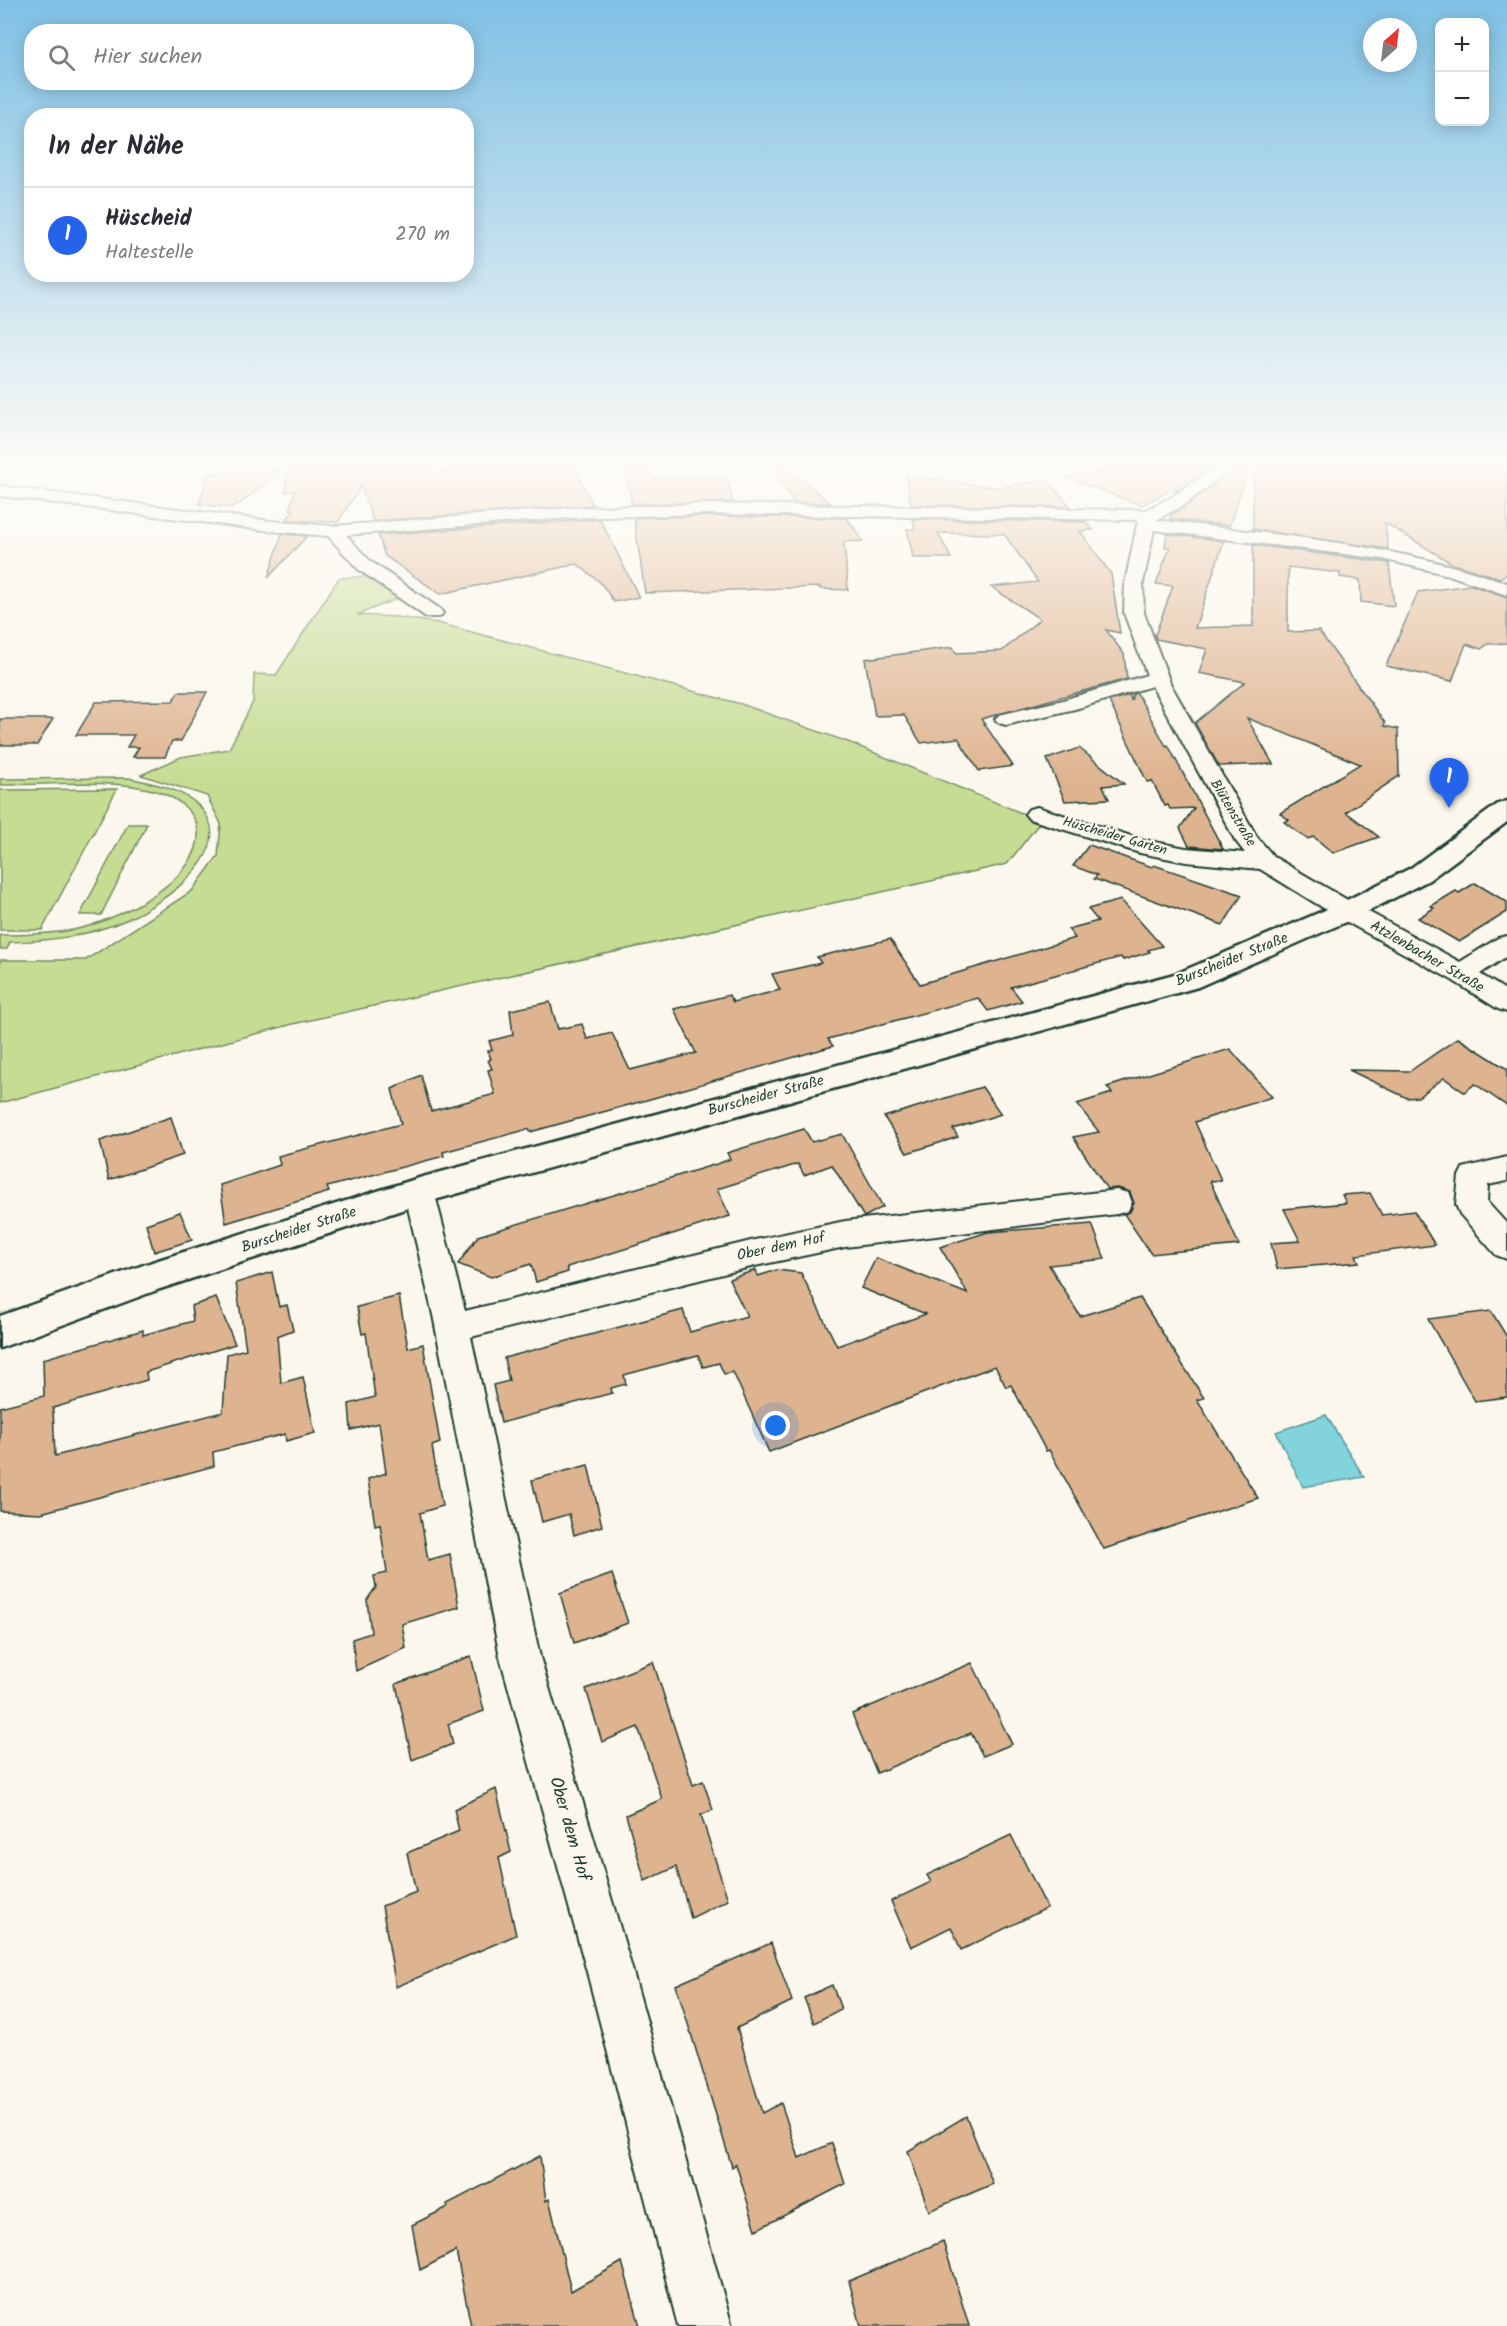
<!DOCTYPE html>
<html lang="de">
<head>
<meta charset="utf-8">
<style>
  :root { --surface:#fff; --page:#f2f2f3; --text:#2b2b33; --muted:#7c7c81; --line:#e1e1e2; --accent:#2563eb }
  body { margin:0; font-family:Kalam,sans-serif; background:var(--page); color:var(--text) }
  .controls { position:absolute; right:18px; top:18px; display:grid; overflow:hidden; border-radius:12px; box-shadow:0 3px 15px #0003 }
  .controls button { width:54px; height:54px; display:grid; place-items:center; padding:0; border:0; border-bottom:2px solid var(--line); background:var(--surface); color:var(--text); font:30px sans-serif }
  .compass { position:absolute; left:1363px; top:18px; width:54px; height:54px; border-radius:50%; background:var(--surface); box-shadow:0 3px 15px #0003; rotate:28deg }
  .you { position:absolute; left:776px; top:1426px; width:21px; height:21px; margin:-15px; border:4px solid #fff; border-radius:50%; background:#1a73e8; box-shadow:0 0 0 9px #1a73e833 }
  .badge { display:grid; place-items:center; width:39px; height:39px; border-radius:50%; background:var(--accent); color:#fff; font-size:20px; font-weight:700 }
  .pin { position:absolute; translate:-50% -50px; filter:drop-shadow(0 2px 3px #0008) }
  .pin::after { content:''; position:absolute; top:32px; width:21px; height:18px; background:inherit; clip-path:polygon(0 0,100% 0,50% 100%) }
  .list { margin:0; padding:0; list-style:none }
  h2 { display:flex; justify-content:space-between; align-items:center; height:78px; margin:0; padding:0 24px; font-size:26px }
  h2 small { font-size:20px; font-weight:400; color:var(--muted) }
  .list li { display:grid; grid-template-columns:39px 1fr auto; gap:18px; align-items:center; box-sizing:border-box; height:96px; padding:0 24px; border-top:2px solid var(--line) }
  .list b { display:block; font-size:22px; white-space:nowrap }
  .list p { margin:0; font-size:20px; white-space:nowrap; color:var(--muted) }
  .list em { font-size:20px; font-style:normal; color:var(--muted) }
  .icon { flex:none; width:33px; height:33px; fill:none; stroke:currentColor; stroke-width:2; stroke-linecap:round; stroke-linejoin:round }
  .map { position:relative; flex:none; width:1507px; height:2326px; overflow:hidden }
  .search { position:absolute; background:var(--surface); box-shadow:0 3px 15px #0003; left:24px; top:24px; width:450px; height:66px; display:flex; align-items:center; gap:15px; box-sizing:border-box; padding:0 21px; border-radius:24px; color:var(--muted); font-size:22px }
  .panel { position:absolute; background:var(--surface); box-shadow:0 3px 15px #0003; left:24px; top:108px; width:450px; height:174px; border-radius:24px }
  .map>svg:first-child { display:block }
  .green { fill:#c5dc92; stroke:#728c63; stroke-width:1.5 }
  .water { fill:#83d3dd; stroke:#5b9799; stroke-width:1.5 }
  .building { fill:#deb38f; stroke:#1f3d34; stroke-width:1.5 }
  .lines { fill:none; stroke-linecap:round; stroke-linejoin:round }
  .minor-casing { stroke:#1f3d34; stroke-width:4 }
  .primary-casing { stroke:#1f3d34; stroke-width:5 }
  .minor { fill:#fbf7ec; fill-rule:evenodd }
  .primary { fill:#fbf7ec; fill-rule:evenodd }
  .labels { text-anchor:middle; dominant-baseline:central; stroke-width:4.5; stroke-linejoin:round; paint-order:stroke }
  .far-street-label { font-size:14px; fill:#1f3d34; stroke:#fbf7ec }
  .street-label { font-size:15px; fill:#1f3d34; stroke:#fbf7ec }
  .near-street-label { font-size:18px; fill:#1f3d34; stroke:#fbf7ec }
</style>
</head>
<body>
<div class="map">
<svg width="1507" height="2326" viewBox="0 0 1507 2326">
  <rect width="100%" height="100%" fill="#fbf7ec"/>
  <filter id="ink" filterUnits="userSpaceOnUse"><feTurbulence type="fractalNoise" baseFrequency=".0167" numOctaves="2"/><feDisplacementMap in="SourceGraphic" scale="12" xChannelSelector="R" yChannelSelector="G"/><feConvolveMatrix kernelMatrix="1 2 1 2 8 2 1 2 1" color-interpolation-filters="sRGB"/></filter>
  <g filter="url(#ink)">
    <!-- green -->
    <g class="green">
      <path d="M 372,576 L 401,597 L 357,615 L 397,617 L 438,623 L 741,704 L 848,742 L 1041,821 L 1007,864 L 293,1024 L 0,1103 L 0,960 L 86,960 L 192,891 L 218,856 L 221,824 L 207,796 L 141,775 L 181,757 L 229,749 L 253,702 L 254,674 L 276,675 L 339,578 Z"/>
      <path d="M 129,778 C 152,783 179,788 197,804 C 245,849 162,904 126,920 C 88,936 51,941 10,942 L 7,949 L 0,949 L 0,935 C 24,935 49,934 73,930 C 113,922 201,881 198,832 C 197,812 177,798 159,792 C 117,778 46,785 0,785 L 0,779 Z"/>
      <path d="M 117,789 L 42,930 L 0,930 L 0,790 Z"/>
      <path d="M 128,824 L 147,824 L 101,915 L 80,915 Z"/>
    </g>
    <!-- water -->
    <path class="water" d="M 1326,1415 L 1364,1477 L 1303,1487 L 1276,1432 Z"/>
    <!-- building -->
    <g class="building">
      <path d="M 287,461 L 425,461 L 431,473 L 502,465 L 499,461 L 571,461 L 593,505 L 373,521 L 361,486 L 338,522 L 286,520 L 294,510 L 290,509 L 295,491 L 286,492 Z"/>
      <path d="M 767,461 L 780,461 L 830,503 L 794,503 Z"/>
      <path d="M 1169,461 L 1221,461 L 1175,492 L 1176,488 L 1141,505 L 1065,477 Z"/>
      <path d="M 1244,461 L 1251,461 L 1229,526 L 1170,519 L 1171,515 L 1185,507 Z"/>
      <path d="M 1253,461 L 1499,461 L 1507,477 L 1507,574 L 1500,578 L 1453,564 L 1385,523 L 1388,549 L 1253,529 Z"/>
      <path d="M 650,468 L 652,478 L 726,475 L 733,502 L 632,504 L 626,470 Z"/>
      <path d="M 282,469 L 240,504 L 236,504 L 231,508 L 199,504 L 208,474 Z"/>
      <path d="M 906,475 L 998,488 L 1047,480 L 1071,507 L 911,505 Z"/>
      <path d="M 703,516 L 847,518 L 863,541 L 844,542 L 848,590 L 820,589 L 820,587 L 645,593 L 634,518 Z"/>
      <path d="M 600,519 L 639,597 L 614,602 L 601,583 L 577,564 L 440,594 L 385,556 L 378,535 Z"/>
      <path d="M 913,519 L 1085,522 L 1093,530 L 1080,531 L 1111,574 L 1120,633 L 1106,630 L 1124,654 L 1127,679 L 981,719 L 1013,766 L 979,771 L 958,738 L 921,743 L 904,715 L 875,716 L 865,659 L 953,647 L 956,653 L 1002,651 L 1040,619 L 991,587 L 1038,582 L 1004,534 L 938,533 L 951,558 L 913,558 L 907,529 L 915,529 Z"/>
      <path d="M 282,534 L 307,536 L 268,578 Z"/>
      <path d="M 1167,534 L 1224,541 L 1195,628 L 1253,626 L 1253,545 L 1389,563 L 1394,606 L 1361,602 L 1360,580 L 1340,577 L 1340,573 L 1288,567 L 1288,632 L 1319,631 L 1385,723 L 1384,726 L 1398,729 L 1399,776 L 1346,812 L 1379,837 L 1333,853 L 1314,837 L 1307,839 L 1284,822 L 1289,820 L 1280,813 L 1360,764 L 1247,718 L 1273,764 L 1219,766 L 1195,723 L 1245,682 L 1199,673 L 1207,649 L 1156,639 L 1155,635 L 1173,586 L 1156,584 L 1170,547 L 1165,547 Z"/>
      <path d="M 1471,585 L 1507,597 L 1507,643 L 1488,644 L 1481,649 L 1466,644 L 1452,681 L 1386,666 L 1418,592 Z"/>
      <path d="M 178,692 L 207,692 L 181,741 L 172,741 L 165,757 L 133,757 L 139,747 L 127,747 L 134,735 L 76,735 L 96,702 L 173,701 Z"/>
      <path d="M 1137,693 L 1166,746 L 1168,745 L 1223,849 L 1189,846 L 1180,828 L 1194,808 L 1170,809 L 1168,805 L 1165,806 L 1152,781 L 1147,782 L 1109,701 L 1130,695 L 1131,701 L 1133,694 Z"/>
      <path d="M 0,719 L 53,719 L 37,745 L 0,745 Z"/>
      <path d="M 1079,748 L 1124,784 L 1103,786 L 1109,799 L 1065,801 L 1047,759 Z"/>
      <path d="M 1089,845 L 1152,867 L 1154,865 L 1242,895 L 1223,925 L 1094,879 L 1097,875 L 1073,866 Z"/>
      <path d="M 1475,883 L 1507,902 L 1507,912 L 1459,942 L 1418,918 L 1434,908 L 1431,906 L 1456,891 L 1459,893 Z"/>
      <path d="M 1121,900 L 1162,946 L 1148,950 L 1150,952 L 1123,960 L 1121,957 L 1011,987 L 1022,1001 L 988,1011 L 978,998 L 828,1039 L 833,1046 L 643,1101 L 530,1132 L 529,1129 L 443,1152 L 444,1156 L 327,1187 L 329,1192 L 226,1223 L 220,1185 L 280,1165 L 278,1156 L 401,1124 L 392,1089 L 421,1075 L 431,1111 L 495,1094 L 488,1070 L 492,1069 L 488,1060 L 491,1059 L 488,1051 L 492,1050 L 489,1041 L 513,1035 L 510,1010 L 550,1002 L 558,1029 L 582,1024 L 587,1039 L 612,1033 L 630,1070 L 696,1053 L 674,1009 L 729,995 L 733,1002 L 780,990 L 772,974 L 821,963 L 817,957 L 890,939 L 920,984 L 1075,938 L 1068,929 L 1098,921 L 1088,909 Z"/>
      <path d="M 1458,1038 L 1507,1069 L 1507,1106 L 1475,1084 L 1464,1092 L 1444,1078 L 1418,1097 L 1407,1098 L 1349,1070 L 1410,1071 Z"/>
      <path d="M 1230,1049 L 1272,1097 L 1195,1122 L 1221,1180 L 1210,1181 L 1239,1245 L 1151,1254 L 1124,1214 L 1130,1212 L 1134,1203 L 1130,1192 L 1118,1188 L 1107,1189 L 1073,1137 L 1099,1132 L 1077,1104 L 1112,1093 L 1107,1087 Z"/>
      <path d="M 982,1087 L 1001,1114 L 953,1129 L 958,1137 L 907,1153 L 884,1117 Z"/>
      <path d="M 171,1117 L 183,1155 L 109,1180 L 100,1141 Z"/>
      <path d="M 804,1129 L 812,1142 L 842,1134 L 883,1207 L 864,1217 L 832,1165 L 804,1175 L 798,1164 L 717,1189 L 730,1216 L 567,1267 L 568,1272 L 536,1282 L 531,1264 L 491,1277 L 458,1264 L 478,1236 L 720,1163 L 730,1159 L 727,1153 Z"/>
      <path d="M 1370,1193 L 1382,1215 L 1414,1211 L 1435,1245 L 1356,1255 L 1359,1262 L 1277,1269 L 1271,1243 L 1300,1241 L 1284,1209 L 1346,1203 L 1342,1195 Z"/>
      <path d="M 180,1212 L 192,1240 L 154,1252 L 146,1224 Z"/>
      <path d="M 1092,1224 L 1105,1259 L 1049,1265 L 1080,1316 L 1140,1298 L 1204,1398 L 1197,1400 L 1258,1498 L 1104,1549 L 1049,1450 L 1046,1451 L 1011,1385 L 1006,1387 L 995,1366 L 769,1452 L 733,1372 L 724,1374 L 719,1363 L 703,1367 L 698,1355 L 624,1375 L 626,1384 L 611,1388 L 612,1393 L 501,1423 L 493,1385 L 509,1381 L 504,1358 L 683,1310 L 690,1332 L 747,1316 L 729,1279 L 756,1270 L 758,1276 L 777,1270 L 801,1273 L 837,1346 L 926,1314 L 861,1288 L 876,1258 L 968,1294 L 940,1247 L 988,1232 Z"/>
      <path d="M 272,1272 L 279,1307 L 287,1305 L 293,1330 L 277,1336 L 281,1383 L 303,1377 L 315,1433 L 286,1441 L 285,1434 L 213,1452 L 214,1466 L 41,1513 L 0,1511 L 0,1407 L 44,1396 L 43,1359 L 143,1330 L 143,1335 L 193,1321 L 191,1306 L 216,1298 L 235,1344 L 146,1372 L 147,1380 L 53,1408 L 55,1456 L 223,1412 L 227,1354 L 246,1349 L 236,1283 Z"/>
      <path d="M 399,1296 L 408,1348 L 423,1344 L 440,1443 L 432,1446 L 442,1506 L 420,1513 L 428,1560 L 450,1554 L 459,1607 L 402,1624 L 406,1648 L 356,1671 L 352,1639 L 371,1633 L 367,1600 L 376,1587 L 374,1576 L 387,1573 L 380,1524 L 375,1525 L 368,1479 L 386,1473 L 379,1423 L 351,1430 L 349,1404 L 375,1397 L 366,1333 L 362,1334 L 357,1307 Z"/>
      <path d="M 1491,1311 L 1507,1337 L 1507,1397 L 1475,1401 L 1428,1319 Z"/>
      <path d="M 588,1465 L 602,1526 L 574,1535 L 569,1514 L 542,1522 L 532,1480 Z"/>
      <path d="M 612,1574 L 628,1623 L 574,1643 L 560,1593 Z"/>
      <path d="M 471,1656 L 484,1711 L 448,1724 L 453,1744 L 412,1760 L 396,1684 Z"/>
      <path d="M 653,1662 L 693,1785 L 703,1781 L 713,1810 L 701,1815 L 728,1900 L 691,1918 L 676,1867 L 645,1881 L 626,1815 L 662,1799 L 638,1727 L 602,1742 L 586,1689 Z"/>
      <path d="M 972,1663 L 1012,1744 L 983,1756 L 971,1733 L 877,1773 L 852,1714 Z"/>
      <path d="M 496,1789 L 511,1852 L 499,1858 L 516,1935 L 396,1987 L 382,1906 L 416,1892 L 407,1853 L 459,1831 L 454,1809 Z"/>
      <path d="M 1011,1835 L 1047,1908 L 961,1950 L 951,1927 L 911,1947 L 891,1901 L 931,1882 L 927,1875 Z"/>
      <path d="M 771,1943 L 792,2001 L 737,2028 L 762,2113 L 781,2103 L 799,2158 L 832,2143 L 845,2184 L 756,2230 L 736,2164 L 732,2167 L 676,1985 Z"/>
      <path d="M 832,1985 L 841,2009 L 814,2023 L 804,1998 Z"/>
      <path d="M 966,2116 L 993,2184 L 929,2211 L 908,2151 Z"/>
      <path d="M 540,2156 L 546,2201 L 549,2199 L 571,2291 L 622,2262 L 640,2326 L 471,2326 L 456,2251 L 420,2270 L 412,2225 L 448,2207 L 447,2204 Z"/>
      <path d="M 943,2241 L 969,2326 L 861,2326 L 849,2281 Z"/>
    </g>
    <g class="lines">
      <defs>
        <g id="minor">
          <path d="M 1224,461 L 1242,461 L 1184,505 L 1156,520 C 1275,535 1392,543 1507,583 L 1507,595 L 1449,575 L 1382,559 L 1154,530 L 1143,583 L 1144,613 L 1171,685 L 1257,837 L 1274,857 L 1356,905 L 1460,962 L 1498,938 L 1507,936 L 1507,956 L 1480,974 L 1507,991 L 1507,1012 L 1498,1009 L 1452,980 L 1338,917 L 1260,869 L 1186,862 L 1140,853 L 1029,819 L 1025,814 L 1029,809 L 1037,807 L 1144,840 L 1186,848 L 1245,853 L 1235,840 L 1152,686 L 1075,709 L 1006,725 L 999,723 L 995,719 L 999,715 L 1063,700 L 1147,675 L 1124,613 L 1125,583 L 1138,520 L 703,514 L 571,518 L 346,535 L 370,561 L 440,609 L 443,613 L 440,617 L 426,617 L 358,569 L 328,536 L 271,531 L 0,496 L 0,486 L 271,521 L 333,526 L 571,508 L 703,504 L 1145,510 L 1172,497 Z"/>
          <path d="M 1507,1157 L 1507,1181 L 1488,1185 L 1487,1202 L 1507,1224 L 1507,1259 L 1496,1255 L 1460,1214 L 1456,1205 L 1459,1176 L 1463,1168 Z"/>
          <path d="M 419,1179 L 430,1183 L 434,1191 L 465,1311 L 755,1240 L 845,1221 L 1117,1190 L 1128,1193 L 1132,1202 L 1128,1211 L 1117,1214 L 845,1247 L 755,1266 L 471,1337 L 540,1657 L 633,1972 L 732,2326 L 678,2326 L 587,1972 L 500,1657 L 433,1315 L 404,1191 L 408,1183 Z"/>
        </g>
        <path id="primary" d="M 1507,801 L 1507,822 L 1429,880 L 1357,917 L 1198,987 L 420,1204 L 160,1289 L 0,1348 L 0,1316 L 152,1262 L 419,1178 L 1178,973 L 1337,905 L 1411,868 L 1498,804 Z"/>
      </defs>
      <!-- minor casing -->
      <use href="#minor" class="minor-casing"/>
      <!-- primary casing -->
      <use href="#primary" class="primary-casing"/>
      <!-- minor -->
      <use href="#minor" class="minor"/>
      <!-- primary -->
      <use href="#primary" class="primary"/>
    </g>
  </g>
  <!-- sky -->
  <linearGradient id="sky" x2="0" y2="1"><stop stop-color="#7fc0e4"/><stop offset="0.59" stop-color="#fdfbf6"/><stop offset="1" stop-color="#fdfbf6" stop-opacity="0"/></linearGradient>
  <rect width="1507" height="786" fill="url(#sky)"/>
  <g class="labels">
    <!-- far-street labels -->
    <g class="far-street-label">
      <text transform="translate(1233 813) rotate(59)">Blütenstraße</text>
      <text transform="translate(1115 836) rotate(16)">Hüscheider Gärten</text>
    </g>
    <!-- street labels -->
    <g class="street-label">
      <text transform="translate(1427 957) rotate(30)">Atzlenbacher Straße</text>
      <text transform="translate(1232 960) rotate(-22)">Burscheider Straße</text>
      <text transform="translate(766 1096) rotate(-15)">Burscheider Straße</text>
      <text transform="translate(299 1230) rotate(-18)">Burscheider Straße</text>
      <text transform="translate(781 1247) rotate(-12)">Ober dem Hof</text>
    </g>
    <!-- near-street labels -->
    <g class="near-street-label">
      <text transform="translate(569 1829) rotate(74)">Ober dem Hof</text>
    </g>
  </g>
</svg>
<div class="controls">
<button>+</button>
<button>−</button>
</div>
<svg class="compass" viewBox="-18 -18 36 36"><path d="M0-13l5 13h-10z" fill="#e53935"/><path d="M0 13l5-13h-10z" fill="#7c7c81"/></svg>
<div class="you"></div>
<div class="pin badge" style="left:1449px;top:808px">1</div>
<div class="search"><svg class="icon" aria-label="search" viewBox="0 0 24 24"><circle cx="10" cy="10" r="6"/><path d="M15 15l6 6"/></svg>Hier suchen</div>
<section class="panel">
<h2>In der Nähe<small></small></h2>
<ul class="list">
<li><span class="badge">1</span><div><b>Hüscheid</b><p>Haltestelle</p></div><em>270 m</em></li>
</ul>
</section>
</div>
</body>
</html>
